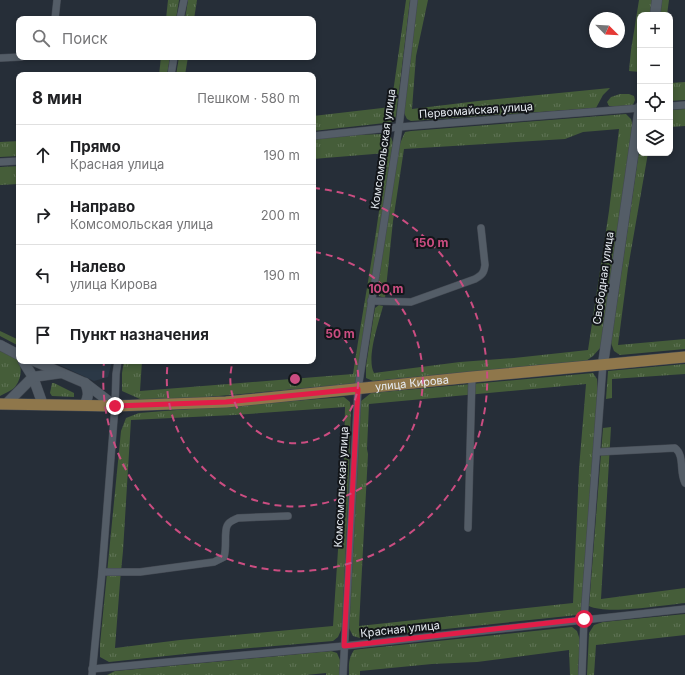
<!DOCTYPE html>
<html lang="ru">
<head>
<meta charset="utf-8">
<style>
  :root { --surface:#fff; --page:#f2f2f2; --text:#202124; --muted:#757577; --line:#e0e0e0 }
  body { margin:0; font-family:Inter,sans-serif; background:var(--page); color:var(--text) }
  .controls { position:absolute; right:12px; top:12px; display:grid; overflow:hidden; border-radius:8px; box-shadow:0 2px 6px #0003 }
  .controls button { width:36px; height:36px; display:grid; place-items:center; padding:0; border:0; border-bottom:1px solid var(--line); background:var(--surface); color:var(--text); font:20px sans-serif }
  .compass { position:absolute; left:589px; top:12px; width:36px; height:36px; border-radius:50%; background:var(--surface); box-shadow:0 2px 6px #0003; rotate:114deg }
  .stop { position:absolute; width:12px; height:12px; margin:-9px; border:3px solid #e11d48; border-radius:50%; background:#fff }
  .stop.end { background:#e11d48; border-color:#fff; box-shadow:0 1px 4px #0008 }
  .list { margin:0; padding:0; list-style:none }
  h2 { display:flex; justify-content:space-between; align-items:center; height:52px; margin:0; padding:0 16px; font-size:17px }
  h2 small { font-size:13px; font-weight:400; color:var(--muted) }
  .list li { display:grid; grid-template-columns:26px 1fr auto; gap:12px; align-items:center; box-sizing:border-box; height:60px; padding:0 16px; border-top:1px solid var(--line) }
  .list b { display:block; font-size:15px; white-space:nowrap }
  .list p { margin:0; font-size:13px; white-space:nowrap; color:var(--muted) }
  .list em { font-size:13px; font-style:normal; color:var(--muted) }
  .icon { flex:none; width:22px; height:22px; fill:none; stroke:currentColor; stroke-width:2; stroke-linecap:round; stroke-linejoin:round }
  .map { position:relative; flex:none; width:685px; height:675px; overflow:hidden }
  .search { position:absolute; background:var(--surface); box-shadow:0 2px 6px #0003; left:16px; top:16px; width:300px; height:44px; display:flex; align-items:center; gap:10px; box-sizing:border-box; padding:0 14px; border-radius:8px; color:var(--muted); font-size:15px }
  .panel { position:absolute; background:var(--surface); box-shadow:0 2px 6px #0003; left:16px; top:72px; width:300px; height:292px; border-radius:8px }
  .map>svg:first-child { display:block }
  .built { fill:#2b3846 }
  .grass { fill:url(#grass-tufts); fill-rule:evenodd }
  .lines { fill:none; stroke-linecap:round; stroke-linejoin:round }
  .street-casing { stroke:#434952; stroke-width:8 }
  .secondary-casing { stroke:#434952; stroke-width:11 }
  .primary-casing { stroke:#434952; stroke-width:12 }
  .street { stroke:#545d67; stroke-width:7 }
  .secondary { stroke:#545d67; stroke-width:10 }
  .primary { stroke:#8f774b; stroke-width:11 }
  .route { stroke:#e11d48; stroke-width:5 }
  .ring { fill:none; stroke:#cb4d81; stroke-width:2; stroke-dasharray:7 5 }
  .labels { text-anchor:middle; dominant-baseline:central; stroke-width:4; stroke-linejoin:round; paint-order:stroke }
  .street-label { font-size:11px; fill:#e7ecf2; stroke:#13161a }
  .centre { fill:#cb4d81; stroke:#13161a; stroke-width:2 }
  .ring-label { font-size:12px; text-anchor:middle; font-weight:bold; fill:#cb4d81; stroke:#13161a; stroke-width:4; stroke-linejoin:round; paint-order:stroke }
</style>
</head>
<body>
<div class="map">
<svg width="685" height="675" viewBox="0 0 685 675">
  <defs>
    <pattern id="grass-tufts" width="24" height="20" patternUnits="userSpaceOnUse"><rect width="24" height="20" fill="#455d39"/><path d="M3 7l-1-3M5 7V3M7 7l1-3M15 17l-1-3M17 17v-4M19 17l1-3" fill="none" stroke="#607456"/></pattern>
  </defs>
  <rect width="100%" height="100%" fill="#262e38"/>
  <!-- built -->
  <path class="built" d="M 51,361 L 112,361 L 108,377 L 94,381 Z"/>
  <!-- grass -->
  <g class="grass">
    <path d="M 168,0 L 179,0 L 176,19 L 166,19 Z"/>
    <path d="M 188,0 L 197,0 L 194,19 L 185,19 Z"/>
    <path d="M 406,0 L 410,0 L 396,116 L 394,122 L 313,131 L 313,116 L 391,107 Z"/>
    <path d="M 417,0 L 428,0 L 416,56 L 412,109 L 478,101 L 610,88 L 603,95 L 596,108 L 411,121 L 407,119 L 404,113 Z"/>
    <path d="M 639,0 L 653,0 L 650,15 L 640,15 L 640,72 L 629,71 L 631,50 Z"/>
    <path d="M 662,0 L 669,0 L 667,15 L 660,15 Z"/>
    <path d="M 161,57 L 170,57 L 167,75 L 159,75 Z"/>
    <path d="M 179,57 L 188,57 L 185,75 L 176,75 Z"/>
    <path d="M 685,82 L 685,100 L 670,101 L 670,83 Z"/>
    <path d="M 620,94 L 629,94 L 634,96 L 635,100 L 633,105 L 629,106 L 609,106 L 607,102 L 611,97 Z"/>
    <path d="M 685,109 L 685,126 L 670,127 L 670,110 Z"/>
    <path d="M 626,114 L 631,119 L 633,126 L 601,347 L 593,356 L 586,361 L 373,381 L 366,378 L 366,366 L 375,308 L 379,305 L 383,306 C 379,322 366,358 374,373 L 460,362 L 514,358 L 588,350 L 609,211 L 619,129 L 583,132 L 565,139 L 404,149 L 393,221 L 385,298 L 379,296 L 377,291 L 398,148 L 405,132 L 411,131 Z"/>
    <path d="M 385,134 L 391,137 L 393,143 L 357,380 L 354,384 L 184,399 L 140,399 L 122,391 L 122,373 L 124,361 L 142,361 L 140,391 L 353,374 C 364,300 379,227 386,153 L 313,159 L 313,139 L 350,135 Z"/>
    <path d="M 19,141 L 19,156 L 0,157 L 0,142 Z"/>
    <path d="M 640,144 L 640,153 L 648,153 L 628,268 L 618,345 L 685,339 L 685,349 L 620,355 L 614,351 L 611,343 Z"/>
    <path d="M 19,166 L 19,184 L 0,185 L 0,167 Z"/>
    <path d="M 0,331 L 19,340 L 19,346 L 0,336 Z"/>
    <path d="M 0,349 C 5,351 10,353 14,356 C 24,363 22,380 14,388 C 11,391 5,393 0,396 Z"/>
    <path d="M 685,364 L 685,374 L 612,379 L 612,398 L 606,399 L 608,371 Z"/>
    <path d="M 593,373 L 597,379 L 598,394 L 582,609 L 577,615 L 568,616 L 360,638 L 353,636 L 349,628 L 349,608 L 357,455 L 361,401 L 371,393 ZM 586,384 L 579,469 L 573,603 L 359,626 L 368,454 L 367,449 L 369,404 Z"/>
    <path d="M 52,383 L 54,383 L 74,393 L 74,397 L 52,396 L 50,393 Z"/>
    <path d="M 344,397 L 350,402 L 351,409 L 348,504 L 342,628 L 338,637 L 333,641 L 204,652 L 109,662 L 100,657 L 100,644 L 121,431 L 126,418 L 139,413 ZM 345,407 L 344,459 L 333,626 L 180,640 L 115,648 L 120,582 L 123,551 L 131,420 L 234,415 Z"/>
    <path d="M 611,427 L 601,599 L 685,588 L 685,603 C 663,605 607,615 589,606 L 603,428 Z"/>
    <path d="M 685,614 L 685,635 L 596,645 L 594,675 L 587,675 L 589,633 L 594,625 L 603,622 Z"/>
    <path d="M 572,627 L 577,631 L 580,640 L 578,675 L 570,675 L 569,650 L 477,662 L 432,664 L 360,671 L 360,675 L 349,675 C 349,665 348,659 354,650 L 361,649 Z"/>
    <path d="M 331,651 L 337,653 L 340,660 L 341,675 L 326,675 L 326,673 L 306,675 L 107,675 L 115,671 Z"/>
  </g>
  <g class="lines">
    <defs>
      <g id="street">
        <path d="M 55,19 L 57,0"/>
        <path d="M 180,19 L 184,0"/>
        <path d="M 0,58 L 21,57"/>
        <path d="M 171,75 L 174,57"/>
        <path d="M 670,106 L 685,105"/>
        <path d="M 313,136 L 399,127 L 640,108"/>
        <path d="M 0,162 L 19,161"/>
        <path d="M 371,301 L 411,302 L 475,279 C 482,275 484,273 485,265 L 481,228"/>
        <path d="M 597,452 L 675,448 C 685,456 679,471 685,483"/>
        <path d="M 468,528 L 472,377"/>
        <path d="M 102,572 L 140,572 L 214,562 L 224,557 C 227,548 224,532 227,526 C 229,521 234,520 238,518 L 288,516"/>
        <path d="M 92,669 L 344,646 L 685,609"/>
        <path d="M 92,675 L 102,572 L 115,406 L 116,374 L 118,361"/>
        <path d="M 343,675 L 358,389 L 399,127 L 414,0"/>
        <path d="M 582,675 L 584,619 L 603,364"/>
      </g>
      <g id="secondary">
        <path d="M 655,15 L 657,0"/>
        <path d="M 0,345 L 19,355"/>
        <path d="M 23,361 L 33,377 L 43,405"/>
        <path d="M 34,361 L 85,383 L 115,406"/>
        <path d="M 603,364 L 640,107"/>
        <path d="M 7,403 L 33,377 L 61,373"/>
        <path d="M 84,405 C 89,397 89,392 85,383"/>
      </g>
      <g id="primary">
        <path id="s1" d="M 0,404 L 115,406 L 226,402 L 472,377 L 685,357"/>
      </g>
    </defs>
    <!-- street casing -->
    <use href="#street" class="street-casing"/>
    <!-- secondary casing -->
    <use href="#secondary" class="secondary-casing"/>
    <!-- primary casing -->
    <use href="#primary" class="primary-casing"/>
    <!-- street -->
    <use href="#street" class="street"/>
    <!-- secondary -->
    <use href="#secondary" class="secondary"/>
    <!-- primary -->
    <use href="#primary" class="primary"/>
  </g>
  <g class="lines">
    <!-- route -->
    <path class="route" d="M 115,406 L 226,402 L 358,389 L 344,646 L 584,619"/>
  </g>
  <!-- distance rings -->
  <g class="ring">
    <path d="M313 318A64 64 0 1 1 233 361"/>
    <path d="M314 252A128 128 0 1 1 168 361"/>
    <path d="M313 188A192 192 0 1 1 104 362"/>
  </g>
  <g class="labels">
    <!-- street labels -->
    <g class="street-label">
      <text transform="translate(476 110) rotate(-4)">Первомайская улица</text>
      <text transform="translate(383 149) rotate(-82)">Комсомольская улица</text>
      <text transform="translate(603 278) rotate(-82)">Свободная улица</text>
      <text stroke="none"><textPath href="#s1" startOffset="413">улица Кирова</textPath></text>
      <text transform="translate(341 487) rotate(-87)">Комсомольская улица</text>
      <text transform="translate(400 629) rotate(-6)">Красная улица</text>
    </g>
  </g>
  <circle cx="295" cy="379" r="6" class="centre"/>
  <g class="ring-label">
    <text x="431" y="247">150 m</text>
    <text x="386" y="293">100 m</text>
    <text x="340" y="338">50 m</text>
  </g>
</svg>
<div class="controls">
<button>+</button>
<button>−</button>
<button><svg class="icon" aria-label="locate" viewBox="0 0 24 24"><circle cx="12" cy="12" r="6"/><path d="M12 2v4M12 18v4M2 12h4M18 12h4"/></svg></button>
<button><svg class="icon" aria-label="layers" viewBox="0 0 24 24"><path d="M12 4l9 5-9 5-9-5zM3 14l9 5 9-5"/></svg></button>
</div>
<svg class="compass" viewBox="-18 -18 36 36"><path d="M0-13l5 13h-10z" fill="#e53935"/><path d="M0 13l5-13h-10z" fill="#757577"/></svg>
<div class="stop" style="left:584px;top:619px"></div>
<div class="stop end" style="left:115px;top:406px"></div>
<div class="search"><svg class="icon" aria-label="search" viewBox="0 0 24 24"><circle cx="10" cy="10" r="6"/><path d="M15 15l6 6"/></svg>Поиск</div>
<section class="panel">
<h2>8 мин<small>Пешком · 580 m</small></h2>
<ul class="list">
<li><svg class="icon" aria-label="ahead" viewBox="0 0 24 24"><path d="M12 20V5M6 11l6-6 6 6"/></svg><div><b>Прямо</b><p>Красная улица</p></div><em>190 m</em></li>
<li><svg class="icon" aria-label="right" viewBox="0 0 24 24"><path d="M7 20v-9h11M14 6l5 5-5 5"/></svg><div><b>Направо</b><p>Комсомольская улица</p></div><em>200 m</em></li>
<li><svg class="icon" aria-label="left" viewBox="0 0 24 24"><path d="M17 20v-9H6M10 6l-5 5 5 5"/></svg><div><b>Налево</b><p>улица Кирова</p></div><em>190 m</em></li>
<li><svg class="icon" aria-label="arrive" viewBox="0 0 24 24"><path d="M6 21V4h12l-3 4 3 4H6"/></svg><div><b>Пункт назначения</b></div></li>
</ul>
</section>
</div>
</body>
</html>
